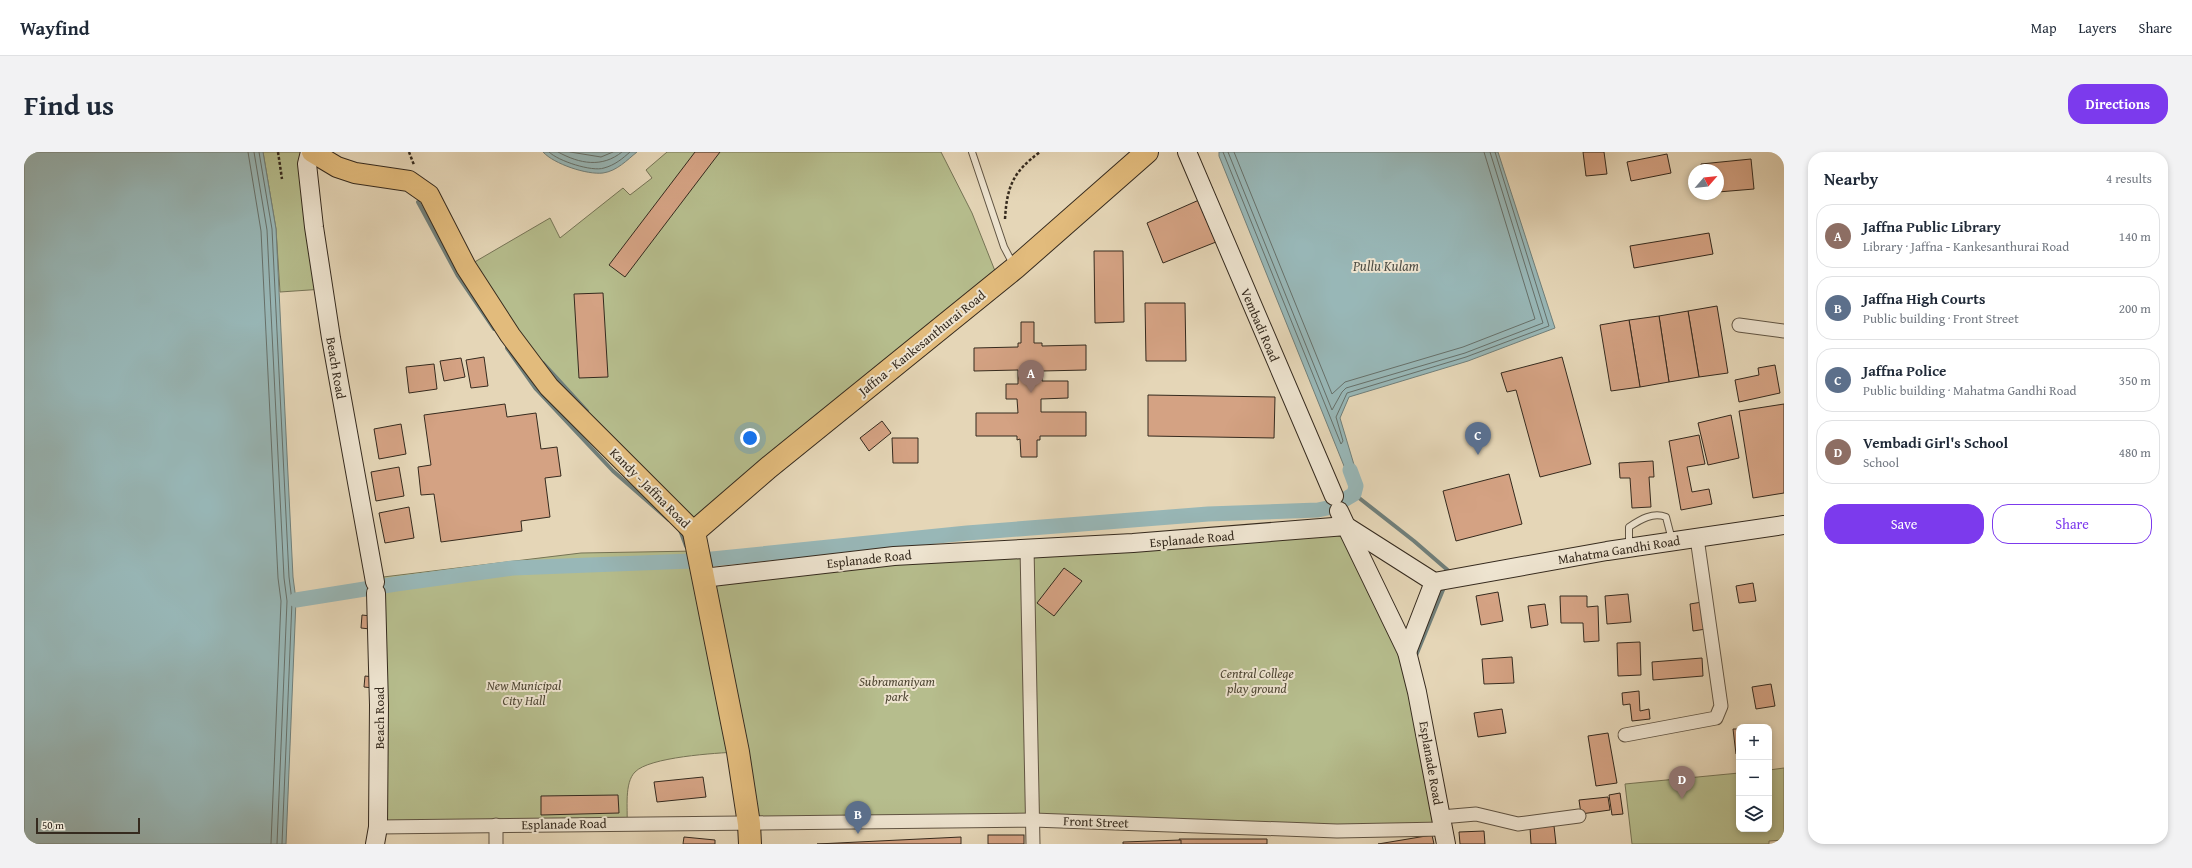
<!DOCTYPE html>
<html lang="en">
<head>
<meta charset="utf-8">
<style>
  :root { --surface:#fff; --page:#f2f2f3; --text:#1f2937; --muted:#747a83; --line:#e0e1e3; --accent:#7c3aed }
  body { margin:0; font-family:"Gentium Book Plus",serif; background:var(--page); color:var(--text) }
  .controls { position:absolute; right:12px; bottom:12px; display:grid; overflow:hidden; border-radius:8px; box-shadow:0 2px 6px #0003 }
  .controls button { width:36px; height:36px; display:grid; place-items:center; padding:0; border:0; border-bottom:1px solid var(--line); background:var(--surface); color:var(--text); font:20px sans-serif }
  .compass { position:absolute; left:1664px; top:12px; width:36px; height:36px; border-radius:50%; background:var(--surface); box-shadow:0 2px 6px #0003; rotate:62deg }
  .scale { position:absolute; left:12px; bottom:10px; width:104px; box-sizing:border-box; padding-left:4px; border:2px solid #352a1e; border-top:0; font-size:11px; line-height:14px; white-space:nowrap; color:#352a1e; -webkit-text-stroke:3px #eee4d0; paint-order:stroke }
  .you { position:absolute; left:726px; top:286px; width:14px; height:14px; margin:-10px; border:3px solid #fff; border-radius:50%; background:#1a73e8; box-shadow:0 0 0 6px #1a73e833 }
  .badge { display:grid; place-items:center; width:26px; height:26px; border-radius:50%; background:var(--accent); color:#fff; font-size:13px; font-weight:700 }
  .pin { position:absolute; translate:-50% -33px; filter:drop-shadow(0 1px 2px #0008) }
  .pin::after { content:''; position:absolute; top:21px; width:14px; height:12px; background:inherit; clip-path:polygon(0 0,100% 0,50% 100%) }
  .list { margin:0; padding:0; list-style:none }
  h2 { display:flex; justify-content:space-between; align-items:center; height:52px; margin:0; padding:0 16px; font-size:17px }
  h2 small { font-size:13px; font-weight:400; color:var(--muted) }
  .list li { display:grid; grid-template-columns:26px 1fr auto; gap:12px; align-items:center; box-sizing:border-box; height:64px; margin:0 8px 8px; padding:0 8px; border:1px solid var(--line); border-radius:16px }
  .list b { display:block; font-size:15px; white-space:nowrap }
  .list p { margin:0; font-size:13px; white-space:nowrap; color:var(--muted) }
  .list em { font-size:13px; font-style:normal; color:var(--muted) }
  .actions { display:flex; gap:8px; padding:12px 16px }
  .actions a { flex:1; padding:9px 0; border:1px solid var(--accent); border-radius:16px; text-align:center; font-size:14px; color:var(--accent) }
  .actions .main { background:var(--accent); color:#fff }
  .icon { flex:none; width:22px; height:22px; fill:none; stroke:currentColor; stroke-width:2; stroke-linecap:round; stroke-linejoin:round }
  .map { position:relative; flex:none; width:1760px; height:692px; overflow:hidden; border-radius:16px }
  header { display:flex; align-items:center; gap:24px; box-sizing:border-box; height:56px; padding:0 20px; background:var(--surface); border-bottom:1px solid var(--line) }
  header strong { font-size:19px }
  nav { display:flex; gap:22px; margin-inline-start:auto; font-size:14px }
  .intro { display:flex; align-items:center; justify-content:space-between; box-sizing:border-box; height:96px; padding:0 24px }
  h1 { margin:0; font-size:28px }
  .button { padding:10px 18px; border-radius:16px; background:var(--accent); color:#fff; font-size:14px; font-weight:700 }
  main { display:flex; gap:24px; padding:0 24px }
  aside { flex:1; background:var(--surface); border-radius:16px; box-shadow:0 2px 6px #0003 }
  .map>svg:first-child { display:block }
  .green { fill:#b6bd8d; stroke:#767456 }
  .water { fill:#98b7b7; stroke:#707f7a }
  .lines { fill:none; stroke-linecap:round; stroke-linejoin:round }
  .shore { stroke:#66706a; stroke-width:1 }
  .stream { stroke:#707f7a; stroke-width:4 }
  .canal { stroke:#98b7b7; stroke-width:15 }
  .building { fill:#d4a283; stroke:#352a1e }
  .lane-casing { stroke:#615544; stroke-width:8 }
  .street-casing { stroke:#615544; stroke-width:15 }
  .secondary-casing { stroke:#352a1e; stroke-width:20 }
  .primary-casing { stroke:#352a1e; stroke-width:22 }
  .highway-casing { stroke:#352a1e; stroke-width:24 }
  .path { stroke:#352a1e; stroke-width:2.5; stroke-dasharray:3 2; stroke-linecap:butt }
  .lane { stroke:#eee4d0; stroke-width:6 }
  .street { stroke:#eee4d0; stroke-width:13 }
  .secondary { stroke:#eee4d0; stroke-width:18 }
  .primary { stroke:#e2bb7c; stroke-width:20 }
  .highway { stroke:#e2bb7c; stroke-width:22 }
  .labels { text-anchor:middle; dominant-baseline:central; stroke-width:4; stroke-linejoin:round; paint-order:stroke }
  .street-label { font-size:13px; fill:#352a1e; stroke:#eee4d0 }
  .park-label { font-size:13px; font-style:italic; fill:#4f4734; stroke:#eee4d0 }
  .water-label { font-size:14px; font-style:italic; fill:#4e4d44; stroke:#eee4d0 }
</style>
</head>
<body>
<header>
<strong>Wayfind</strong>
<nav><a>Map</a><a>Layers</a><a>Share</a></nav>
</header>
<div class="intro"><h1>Find us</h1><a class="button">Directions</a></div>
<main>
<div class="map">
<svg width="1760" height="692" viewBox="0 0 1760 692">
  <rect width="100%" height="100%" fill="#e5d6b7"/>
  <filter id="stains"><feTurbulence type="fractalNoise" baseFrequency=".005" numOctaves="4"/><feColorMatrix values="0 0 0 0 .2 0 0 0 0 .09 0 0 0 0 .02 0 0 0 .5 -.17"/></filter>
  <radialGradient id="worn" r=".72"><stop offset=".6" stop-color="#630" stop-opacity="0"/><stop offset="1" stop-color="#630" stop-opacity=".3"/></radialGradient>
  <!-- green -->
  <g class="green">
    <path d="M 239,0 L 286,0 L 300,137 L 256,140 L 252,77 Z"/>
    <path d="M 643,0 L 917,0 L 948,61 L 975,129 L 670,380 L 525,235 L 442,115 L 526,66 L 536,86 L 599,36 L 606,43 L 628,26 L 622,18 Z"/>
    <path d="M 1322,374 L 1383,500 L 1419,677 L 1009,668 L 725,672 L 714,600 C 692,601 625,605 611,620 C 600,631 604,657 603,671 L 354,675 L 351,426 L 557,401 L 673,399 L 679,425 Z"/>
    <path d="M 1760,616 L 1760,688 L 1745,689 L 1745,692 L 1608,692 L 1601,632 L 1715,621 L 1715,677 L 1745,677 L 1745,618 Z"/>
  </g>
  <!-- water -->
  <g class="water">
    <path d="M 0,0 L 239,0 L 252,77 L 269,425 L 272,448 L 262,692 L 0,692 Z"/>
    <path d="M 519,0 L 613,0 C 603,8 593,19 579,21 C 563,23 530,12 519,0 Z"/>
    <path d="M 1195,0 L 1474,0 L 1531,176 L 1444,209 L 1325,245 L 1316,266 L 1331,316 L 1322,319 L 1195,4 Z"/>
  </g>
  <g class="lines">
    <!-- shore -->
    <g class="shore">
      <path d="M 224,0 L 237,79 L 254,426 L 257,449 L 247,692"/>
      <path d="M 230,0 L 243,78 L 260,426 L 263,449 L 253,692"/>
      <path d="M 235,0 L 248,77 L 265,425 L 268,449 L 258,692"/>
      <path d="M 525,0 C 534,9 568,20 580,16 C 591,13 598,7 606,0"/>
      <path d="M 534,0 C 556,12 578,16 598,0"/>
      <path d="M 546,0 L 577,5 L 589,0"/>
      <path d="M 1199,0 L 1317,292 L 1319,289 L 1312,265 L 1323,241 L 1442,205 L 1525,174 L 1471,0"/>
      <path d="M 1204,0 L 1308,258 L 1318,240 L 1322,236 L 1441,201 L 1519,171 L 1466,0"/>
      <path d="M 1210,0 L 1308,242 L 1321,230 L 1439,195 L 1511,167 L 1460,0"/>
    </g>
    <!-- stream -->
    <g class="stream">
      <path d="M 394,50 L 434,124 L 470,177"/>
      <path d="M 483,196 L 512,237 L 589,319 L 645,368"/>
      <path d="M 519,211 L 563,259"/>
      <path d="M 1330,342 L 1390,389 L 1427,421"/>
      <path d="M 656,378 L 662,394"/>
      <path d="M 1391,506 L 1421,433"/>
    </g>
    <!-- canal -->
    <path class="canal" d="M 272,448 L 372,432 L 489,416 L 668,409 L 943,381 L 1184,362 L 1294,358 L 1308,355 L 1330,342 L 1332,334 L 1326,318"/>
  </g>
  <!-- building -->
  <g class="building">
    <path d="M 671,0 L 696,0 L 601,125 L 585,113 Z"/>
    <path d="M 1559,0 L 1580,0 L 1583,22 L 1562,24 Z"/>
    <path d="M 1643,2 L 1647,21 L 1607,29 L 1603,10 Z"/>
    <path d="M 1727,7 L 1730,37 L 1694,40 L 1694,18 L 1678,18 L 1677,12 Z"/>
    <path d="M 1175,48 L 1192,90 L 1139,111 L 1123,71 Z"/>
    <path d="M 1685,81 L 1689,102 L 1610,116 L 1606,94 Z"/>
    <path d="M 1070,99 L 1099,99 L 1100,170 L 1071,171 Z"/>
    <path d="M 579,141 L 584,225 L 555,226 L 550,142 Z"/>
    <path d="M 1121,151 L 1161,151 L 1162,209 L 1122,209 Z"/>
    <path d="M 1693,154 L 1704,221 L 1675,225 L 1664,159 Z"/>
    <path d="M 1664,159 L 1675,225 L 1645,230 L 1635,164 Z"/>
    <path d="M 1635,164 L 1645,230 L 1616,235 L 1605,168 Z"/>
    <path d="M 1605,168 L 1616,235 L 1587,239 L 1576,173 Z"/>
    <path d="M 997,170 L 1010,170 L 1010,191 L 1018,191 L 1018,194 L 1062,193 L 1062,218 L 1018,219 L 1018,229 L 1044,229 L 1044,246 L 1017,247 L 1017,260 L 1062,260 L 1062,284 L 1016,284 L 1016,288 L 1013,288 L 1013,305 L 997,305 L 996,287 L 993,288 L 993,284 L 952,284 L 952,261 L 994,261 L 993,247 L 982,247 L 982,232 L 994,232 L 994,218 L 950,219 L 950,196 L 994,195 L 994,191 L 997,191 Z"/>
    <path d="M 460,205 L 464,234 L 447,236 L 442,208 Z"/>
    <path d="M 1538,205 L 1567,312 L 1516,325 L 1492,238 L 1483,240 L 1477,221 Z"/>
    <path d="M 437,206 L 441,225 L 420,229 L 416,209 Z"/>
    <path d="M 410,212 L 413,237 L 385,241 L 382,215 Z"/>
    <path d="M 1751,213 L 1756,241 L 1715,250 L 1711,228 L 1735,223 L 1734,216 Z"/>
    <path d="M 1124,243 L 1251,245 L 1250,286 L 1124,284 Z"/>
    <path d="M 481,252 L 483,265 L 512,261 L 517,297 L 533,295 L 537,324 L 521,326 L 526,365 L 497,369 L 498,379 L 417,390 L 410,342 L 397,343 L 394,315 L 407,313 L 400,263 Z"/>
    <path d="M 1760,252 L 1760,341 L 1729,346 L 1715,259 Z"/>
    <path d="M 1707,263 L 1715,306 L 1684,313 L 1674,271 Z"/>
    <path d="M 858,269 L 867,281 L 845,299 L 836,286 Z"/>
    <path d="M 377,272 L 382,302 L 355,307 L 350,277 Z"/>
    <path d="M 1675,283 L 1681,312 L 1663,315 L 1668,340 L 1685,337 L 1688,352 L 1657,358 L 1645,289 Z"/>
    <path d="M 868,286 L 894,286 L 894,311 L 869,311 Z"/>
    <path d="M 1629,309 L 1630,325 L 1625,325 L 1627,355 L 1608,356 L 1606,326 L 1596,326 L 1595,311 Z"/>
    <path d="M 375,315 L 380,344 L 352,349 L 347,320 Z"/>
    <path d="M 1485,322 L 1498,372 L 1432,389 L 1419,339 Z"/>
    <path d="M 385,355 L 390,386 L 361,391 L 355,361 Z"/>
    <path d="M 1040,416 L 1058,429 L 1030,464 L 1013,451 Z"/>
    <path d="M 1729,431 L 1732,449 L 1715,451 L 1712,434 Z"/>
    <path d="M 1474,440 L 1479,469 L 1457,473 L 1452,444 Z"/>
    <path d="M 1604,442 L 1607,470 L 1583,472 L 1581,444 Z"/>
    <path d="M 1536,444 L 1563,444 L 1563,455 L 1574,454 L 1575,489 L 1560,490 L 1559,471 L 1537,471 Z"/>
    <path d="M 1678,450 L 1682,477 L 1669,479 L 1666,452 Z"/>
    <path d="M 1521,452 L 1524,473 L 1507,476 L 1504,454 Z"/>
    <path d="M 338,463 L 347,464 L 346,477 L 337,476 Z"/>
    <path d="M 1616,490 L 1617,523 L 1594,524 L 1593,491 Z"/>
    <path d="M 1488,505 L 1490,531 L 1460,532 L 1458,507 Z"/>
    <path d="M 1678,506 L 1679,524 L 1629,528 L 1628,510 Z"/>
    <path d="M 341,524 L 350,525 L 349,536 L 340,535 Z"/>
    <path d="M 1747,532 L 1751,554 L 1732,557 L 1728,535 Z"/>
    <path d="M 1615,539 L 1616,559 L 1625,557 L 1626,567 L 1608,569 L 1606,552 L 1599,553 L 1598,541 Z"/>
    <path d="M 1478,557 L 1482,581 L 1454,585 L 1450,561 Z"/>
    <path d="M 1709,577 L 1715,577 L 1715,602 L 1712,602 Z"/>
    <path d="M 1584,581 L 1593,631 L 1572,634 L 1564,584 Z"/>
    <path d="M 679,625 L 682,645 L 633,650 L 630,630 Z"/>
    <path d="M 1596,641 L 1599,662 L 1588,663 L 1585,643 Z"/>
    <path d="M 594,643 L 595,661 L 517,663 L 517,644 Z"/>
    <path d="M 1584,645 L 1586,658 L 1557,662 L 1555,648 Z"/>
    <path d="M 1530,674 L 1532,692 L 1507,692 L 1506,676 Z"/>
    <path d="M 1460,679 L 1461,692 L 1436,692 L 1435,680 Z"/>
    <rect x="964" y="683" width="36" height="9"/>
    <path d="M 1408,683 L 1410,692 L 1354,692 Z"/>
    <path d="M 660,685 L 691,688 L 691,692 L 659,692 Z"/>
    <path d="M 937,685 L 937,692 L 793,692 Z"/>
    <path d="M 1155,687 L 1243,687 L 1243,692 L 1157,692 Z"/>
    <path d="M 1157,688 L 1157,692 L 1099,692 L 1099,690 Z"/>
  </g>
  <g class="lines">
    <defs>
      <g id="lane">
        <path d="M 948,0 L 980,95 L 989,112"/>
        <path d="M 1605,393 L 1605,375 C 1617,367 1629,360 1642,365 L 1648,388"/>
      </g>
      <g id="street">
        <path d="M 1715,173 L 1760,179"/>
        <path d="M 1003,396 L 1009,692"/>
        <path d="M 1601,583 L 1692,566 L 1697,554 L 1673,386"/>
        <path d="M 1417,665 L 1452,662 L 1494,672 L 1555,664"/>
        <path d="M 354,675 L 1009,668 L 1313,679 L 1419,677"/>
        <path d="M 472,692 L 472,673"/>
      </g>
      <g id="secondary">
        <path d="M 286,0 L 283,12 L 290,75 L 307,186 L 351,430"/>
        <path d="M 1163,0 L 1310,344"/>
        <path d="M 1315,359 L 1322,374 L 1410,430 L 1583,399 L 1760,373"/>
        <path d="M 679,426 L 870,404 L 1109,391 L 1322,374 L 1383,500 L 1393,540 L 1422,692"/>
        <path d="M 1383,500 L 1410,430"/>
        <path d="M 351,692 L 354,675 L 355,553 L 352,441"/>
      </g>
      <path id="primary" d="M 288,0 L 313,15 L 331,21 L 385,29 L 405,43 L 442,115 L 486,183 L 525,235 L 670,380"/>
      <path id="highway" d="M 726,692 L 725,672 L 714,600 L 670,380 L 744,316 L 991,116 L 1123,0"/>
    </defs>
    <!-- lane casing -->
    <use href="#lane" class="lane-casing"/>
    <!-- street casing -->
    <use href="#street" class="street-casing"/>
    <!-- secondary casing -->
    <use href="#secondary" class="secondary-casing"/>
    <!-- primary casing -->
    <use href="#primary" class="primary-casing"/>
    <!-- highway casing -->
    <use href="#highway" class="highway-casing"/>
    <!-- path -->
    <g class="path">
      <path d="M 254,0 L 258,27"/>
      <path d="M 385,0 L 390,13"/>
      <path d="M 981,67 C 983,34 989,20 1016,0"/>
    </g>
    <!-- lane -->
    <use href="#lane" class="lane"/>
    <!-- street -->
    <use href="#street" class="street"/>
    <!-- secondary -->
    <use href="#secondary" class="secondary"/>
    <!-- primary -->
    <use href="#primary" class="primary"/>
    <!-- highway -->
    <use href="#highway" class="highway"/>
  </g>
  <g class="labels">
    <!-- street labels -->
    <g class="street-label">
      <text transform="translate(1236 173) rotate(67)">Vembadi Road</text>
      <text transform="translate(898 191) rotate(-39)">Jaffna - Kankesanthurai Road</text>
      <text transform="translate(312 216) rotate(80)">Beach Road</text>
      <text transform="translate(626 336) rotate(45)">Kandy - Jaffna Road</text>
      <text transform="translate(1168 387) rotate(-5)">Esplanade Road</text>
      <text transform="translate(1595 398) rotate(-9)">Mahatma Gandhi Road</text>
      <text transform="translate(845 407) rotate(-6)">Esplanade Road</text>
      <text transform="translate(355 566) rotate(-90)">Beach Road</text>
      <text transform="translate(1407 611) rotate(80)">Esplanade Road</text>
      <text transform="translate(1072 670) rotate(2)">Front Street</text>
      <text transform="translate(540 672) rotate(-1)">Esplanade Road</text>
    </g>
    <!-- park labels -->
    <g class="park-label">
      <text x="1233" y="521">Central College<tspan x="1233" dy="15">play ground</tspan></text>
      <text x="873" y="529">Subramaniyam<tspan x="873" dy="15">park</tspan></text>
      <text x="500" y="533">New Municipal<tspan x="500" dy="15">City Hall</tspan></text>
    </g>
    <!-- water labels -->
    <g class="water-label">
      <text x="1362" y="114">Pullu Kulam</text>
    </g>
  </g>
  <rect width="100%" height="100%" filter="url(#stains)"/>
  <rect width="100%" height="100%" fill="url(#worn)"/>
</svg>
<div class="controls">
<button>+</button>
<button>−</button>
<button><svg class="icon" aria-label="layers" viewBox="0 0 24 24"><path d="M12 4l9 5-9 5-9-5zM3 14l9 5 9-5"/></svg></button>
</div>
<svg class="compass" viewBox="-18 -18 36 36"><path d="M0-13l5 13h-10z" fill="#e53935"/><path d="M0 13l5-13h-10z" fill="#747a83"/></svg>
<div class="scale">50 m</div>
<div class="you"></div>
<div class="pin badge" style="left:1007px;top:241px;background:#8d6e63">A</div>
<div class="pin badge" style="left:834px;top:682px;background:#5c6f8a">B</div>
<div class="pin badge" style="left:1454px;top:303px;background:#5c6f8a">C</div>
<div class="pin badge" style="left:1658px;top:647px;background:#8d6e63">D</div>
</div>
<aside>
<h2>Nearby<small>4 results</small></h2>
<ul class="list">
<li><span class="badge" style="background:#8d6e63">A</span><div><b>Jaffna Public Library</b><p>Library · Jaffna - Kankesanthurai Road</p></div><em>140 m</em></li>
<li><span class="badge" style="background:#5c6f8a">B</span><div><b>Jaffna High Courts</b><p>Public building · Front Street</p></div><em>200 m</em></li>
<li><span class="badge" style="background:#5c6f8a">C</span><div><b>Jaffna Police</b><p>Public building · Mahatma Gandhi Road</p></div><em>350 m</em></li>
<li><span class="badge" style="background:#8d6e63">D</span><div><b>Vembadi Girl's School</b><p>School</p></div><em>480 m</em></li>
</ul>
<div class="actions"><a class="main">Save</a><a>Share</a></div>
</aside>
</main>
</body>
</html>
